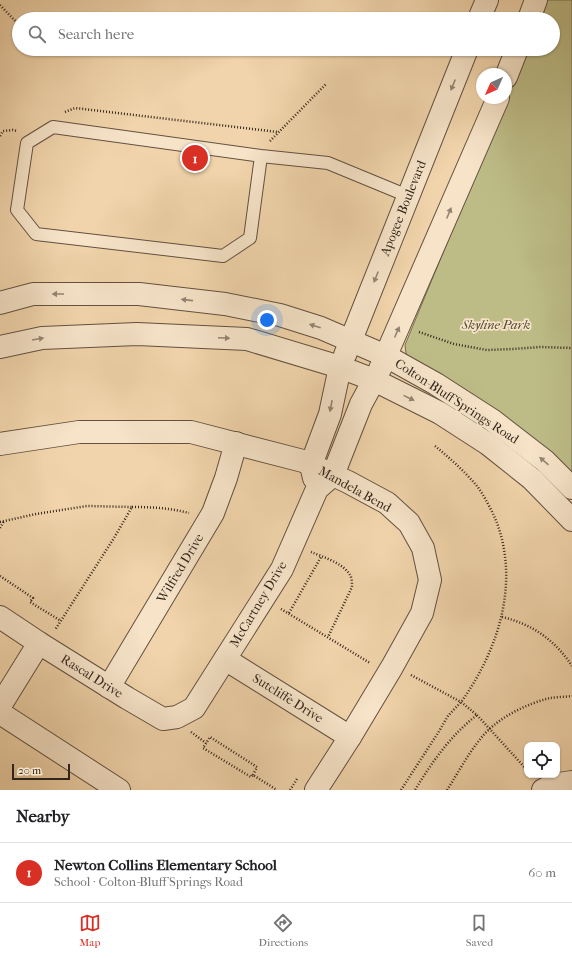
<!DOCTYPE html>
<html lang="en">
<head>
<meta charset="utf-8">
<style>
  :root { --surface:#fff; --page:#f2f2f2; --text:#202124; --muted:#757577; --line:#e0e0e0; --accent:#d93025 }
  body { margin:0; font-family:"IM FELL French Canon",serif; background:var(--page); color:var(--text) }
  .controls { position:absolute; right:12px; bottom:12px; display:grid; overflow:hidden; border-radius:8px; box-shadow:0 1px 3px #0004 }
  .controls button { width:36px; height:36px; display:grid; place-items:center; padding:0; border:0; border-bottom:1px solid var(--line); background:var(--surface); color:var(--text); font:20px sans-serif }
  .compass { position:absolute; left:476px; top:68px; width:36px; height:36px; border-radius:50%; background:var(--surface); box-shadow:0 1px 3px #0004; rotate:225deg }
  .scale { position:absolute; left:12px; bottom:10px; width:58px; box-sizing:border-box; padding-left:4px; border:2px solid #32251c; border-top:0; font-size:11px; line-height:14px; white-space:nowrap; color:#32251c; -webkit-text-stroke:3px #f6e3c8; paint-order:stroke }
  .you { position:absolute; left:267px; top:320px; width:14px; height:14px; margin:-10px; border:3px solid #fff; border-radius:50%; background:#1a73e8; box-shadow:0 0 0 6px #1a73e833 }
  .badge { display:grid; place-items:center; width:26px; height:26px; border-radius:50%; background:var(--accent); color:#fff; font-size:13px; font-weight:700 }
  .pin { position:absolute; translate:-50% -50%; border:2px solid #fff; box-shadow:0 1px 4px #0006 }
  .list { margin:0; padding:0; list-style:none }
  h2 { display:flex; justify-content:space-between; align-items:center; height:52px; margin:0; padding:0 16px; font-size:17px }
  h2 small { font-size:13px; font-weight:400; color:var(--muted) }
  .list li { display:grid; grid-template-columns:26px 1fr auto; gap:12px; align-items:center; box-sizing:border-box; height:60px; padding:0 16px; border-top:1px solid var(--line) }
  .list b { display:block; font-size:15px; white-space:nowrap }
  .list p { margin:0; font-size:13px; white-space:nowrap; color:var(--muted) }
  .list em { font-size:13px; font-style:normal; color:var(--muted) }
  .icon { flex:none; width:22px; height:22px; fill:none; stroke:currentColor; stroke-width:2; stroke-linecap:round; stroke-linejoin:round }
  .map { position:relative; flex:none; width:572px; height:790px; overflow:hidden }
  .search { position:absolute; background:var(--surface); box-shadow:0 1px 3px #0004; left:12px; right:12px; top:12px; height:44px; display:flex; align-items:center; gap:10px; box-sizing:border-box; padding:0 14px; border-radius:22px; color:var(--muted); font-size:15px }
  .sheet { height:112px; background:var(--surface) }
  nav { display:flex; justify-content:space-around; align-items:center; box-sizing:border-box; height:56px; border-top:1px solid var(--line); background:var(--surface); font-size:11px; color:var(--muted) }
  nav a { display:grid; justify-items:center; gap:2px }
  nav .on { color:var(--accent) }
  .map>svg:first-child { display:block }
  .green { fill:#bdbc87; stroke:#787052 }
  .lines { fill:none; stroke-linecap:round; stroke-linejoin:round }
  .service-casing { stroke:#625140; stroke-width:14 }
  .minor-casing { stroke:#625140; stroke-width:24 }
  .tertiary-casing { stroke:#625140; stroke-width:24 }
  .path { stroke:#32251c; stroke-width:2.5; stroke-dasharray:1 2; stroke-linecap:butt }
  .service { stroke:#f6e3c8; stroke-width:12 }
  .minor { stroke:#f6e3c8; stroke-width:22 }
  .tertiary { stroke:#f6e3c8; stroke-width:22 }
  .oneway { fill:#948472 }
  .labels { text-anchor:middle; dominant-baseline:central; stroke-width:3.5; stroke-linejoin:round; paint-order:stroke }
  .street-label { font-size:13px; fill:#32251c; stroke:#f6e3c8 }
  .park-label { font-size:13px; font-style:italic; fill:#554b37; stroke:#f6e3c8 }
</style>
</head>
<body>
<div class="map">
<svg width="572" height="790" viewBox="0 0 572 790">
  <rect width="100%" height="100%" fill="#f1d4ab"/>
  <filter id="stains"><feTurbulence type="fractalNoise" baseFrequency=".005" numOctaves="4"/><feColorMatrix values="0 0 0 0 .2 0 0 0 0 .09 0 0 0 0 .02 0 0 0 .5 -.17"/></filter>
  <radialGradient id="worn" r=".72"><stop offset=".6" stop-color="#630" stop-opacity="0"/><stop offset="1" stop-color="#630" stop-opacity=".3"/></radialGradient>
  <!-- green -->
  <path class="green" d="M 547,0 L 572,0 L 572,477 L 409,359 L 406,353 L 405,345 L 527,49 L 553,49 L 553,19 L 539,19 Z"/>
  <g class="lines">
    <defs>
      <path id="service" d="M 261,156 L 250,238 L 223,256 L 36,234 L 17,210 L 27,143 L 53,127 L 261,156 L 328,163 L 408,196"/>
      <g id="minor">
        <path d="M 0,444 L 79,432 L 191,432 L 303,461 L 348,482 L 387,503 L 409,523 L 423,548 L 430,580 L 422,613 L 392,667 L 350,737 L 316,790"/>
        <path d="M 314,478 L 311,465 L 330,414 L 340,367"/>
        <path d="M 0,617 L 39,643 L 127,698 L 163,719 L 177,717 L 194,708 L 282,569 L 317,489 L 333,475 L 361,404 L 374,380"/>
        <path d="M 225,659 L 350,737"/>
        <path d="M 109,687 L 213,513 L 226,478 L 236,443"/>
        <path d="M 0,706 L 39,643"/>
        <path d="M 0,713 L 119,790"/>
        <path d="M 543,790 L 552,785 L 572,782"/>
      </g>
      <g id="tertiary">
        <path d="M 479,19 L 487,0"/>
        <path d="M 529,19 L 536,0"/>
        <path d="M 506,77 L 517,49"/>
        <path d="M 0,303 L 33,294 L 139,294 L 225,304 L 280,315 L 321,328 L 386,356 L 436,384 L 492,420 L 545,461 L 572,488"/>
        <path d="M 0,347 L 42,338 L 137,334 L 247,339 L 340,367 L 374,380 L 440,413 L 488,444 L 532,479 L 572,520"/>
        <path d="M 345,355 L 467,49"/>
        <path d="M 380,369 L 498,98"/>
      </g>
    </defs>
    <!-- service casing -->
    <use href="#service" class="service-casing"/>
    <!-- minor casing -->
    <use href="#minor" class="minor-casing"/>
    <!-- tertiary casing -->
    <use href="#tertiary" class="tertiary-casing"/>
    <!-- path -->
    <g class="path">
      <path d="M 0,5 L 19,25"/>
      <path d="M 65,112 L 75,108 L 278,132"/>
      <path d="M 0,136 L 3,131 L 13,130 L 17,131"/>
      <path d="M 270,141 L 326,84"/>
      <path d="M 419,332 L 454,344 L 487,350 L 513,349 L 540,347 L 572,348"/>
      <path d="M 132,507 C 151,507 170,508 189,513"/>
      <path d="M 0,522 L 36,514 L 87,506 L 132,507 L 114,538 L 55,630"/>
      <path d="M 0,528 L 4,521"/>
      <path d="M 311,552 C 323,557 343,563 350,575 C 352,578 352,583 352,587 L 328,637"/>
      <path d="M 0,576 L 33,598 L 30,602 L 61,621"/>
      <path d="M 281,609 L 370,663"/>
      <path d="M 289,613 L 321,557"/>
      <path d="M 502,617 C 532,624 555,640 572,666"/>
      <path d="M 411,675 L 461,702 L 477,715 C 451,735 432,762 415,790"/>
      <path d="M 477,715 L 527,770"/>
      <path d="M 191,732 L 206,743"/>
      <path d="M 253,775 L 257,767 L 210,737 L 203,748 L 251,777 L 253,775 L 277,790"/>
      <path d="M 290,790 L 297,779"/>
      <path d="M 401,790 C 412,773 423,756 434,739 C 439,732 443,724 448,716 C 453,710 460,704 464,698 C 499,647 519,583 497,523 C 492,511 485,497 477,486 C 465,472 450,458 435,446"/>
      <path d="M 447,790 C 458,773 468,754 481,738 C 497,718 526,704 550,698 C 557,697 565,697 572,696"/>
    </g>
    <!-- service -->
    <use href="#service" class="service"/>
    <!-- minor -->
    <use href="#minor" class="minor"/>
    <!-- tertiary -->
    <use href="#tertiary" class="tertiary"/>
  </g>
  <!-- one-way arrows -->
  <defs><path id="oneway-solid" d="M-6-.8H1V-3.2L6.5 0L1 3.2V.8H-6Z"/></defs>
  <g class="oneway">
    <use href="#oneway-solid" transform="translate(453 85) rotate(112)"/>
    <use href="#oneway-solid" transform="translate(449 213) rotate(-67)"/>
    <use href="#oneway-solid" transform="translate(376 277) rotate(112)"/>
    <use href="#oneway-solid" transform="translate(58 294) rotate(-180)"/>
    <use href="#oneway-solid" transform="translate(187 300) rotate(-174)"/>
    <use href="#oneway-solid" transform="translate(315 326) rotate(-162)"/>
    <use href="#oneway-solid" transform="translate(397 332) rotate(-66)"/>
    <use href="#oneway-solid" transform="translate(224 338) rotate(3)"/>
    <use href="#oneway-solid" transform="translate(38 339) rotate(-10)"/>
    <use href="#oneway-solid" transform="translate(409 398) rotate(26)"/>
    <use href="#oneway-solid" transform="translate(331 406) rotate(101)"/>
    <use href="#oneway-solid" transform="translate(544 461) rotate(-139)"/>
  </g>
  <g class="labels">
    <!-- street labels -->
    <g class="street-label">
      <text transform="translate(403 208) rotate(-68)">Apogee Boulevard</text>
      <text transform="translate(457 401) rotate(33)">Colton-Bluff Springs Road</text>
      <text transform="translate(355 489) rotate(29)">Mandela Bend</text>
      <text transform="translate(180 568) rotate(-59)">Wilfred Drive</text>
      <text transform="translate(258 604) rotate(-59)">McCartney Drive</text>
      <text transform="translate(92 676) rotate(32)">Rascal Drive</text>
      <text transform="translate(288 698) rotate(32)">Sutcliffe Drive</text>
    </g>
    <!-- park labels -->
    <g class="park-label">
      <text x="496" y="324">Skyline Park</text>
    </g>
  </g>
  <rect width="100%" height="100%" filter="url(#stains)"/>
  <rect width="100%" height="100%" fill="url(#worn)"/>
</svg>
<div class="controls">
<button><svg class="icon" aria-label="locate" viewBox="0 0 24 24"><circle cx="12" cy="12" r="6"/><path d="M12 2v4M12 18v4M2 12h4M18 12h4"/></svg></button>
</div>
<svg class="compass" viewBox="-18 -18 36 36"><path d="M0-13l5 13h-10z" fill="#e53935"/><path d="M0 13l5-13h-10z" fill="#757577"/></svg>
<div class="scale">20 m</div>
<div class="you"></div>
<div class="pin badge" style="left:195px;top:158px">1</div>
<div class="search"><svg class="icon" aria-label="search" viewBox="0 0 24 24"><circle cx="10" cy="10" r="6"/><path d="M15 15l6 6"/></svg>Search here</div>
</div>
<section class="sheet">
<h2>Nearby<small></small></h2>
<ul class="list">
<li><span class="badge">1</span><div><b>Newton Collins Elementary School</b><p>School · Colton-Bluff Springs Road</p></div><em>60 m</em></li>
</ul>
</section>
<nav>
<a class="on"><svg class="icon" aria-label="map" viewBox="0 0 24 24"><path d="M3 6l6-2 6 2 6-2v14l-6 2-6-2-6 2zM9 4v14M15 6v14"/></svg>Map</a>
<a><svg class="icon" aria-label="directions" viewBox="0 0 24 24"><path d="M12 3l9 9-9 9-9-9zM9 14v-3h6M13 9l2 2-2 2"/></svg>Directions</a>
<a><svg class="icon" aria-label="saved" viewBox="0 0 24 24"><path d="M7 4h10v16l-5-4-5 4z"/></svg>Saved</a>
</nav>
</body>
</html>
